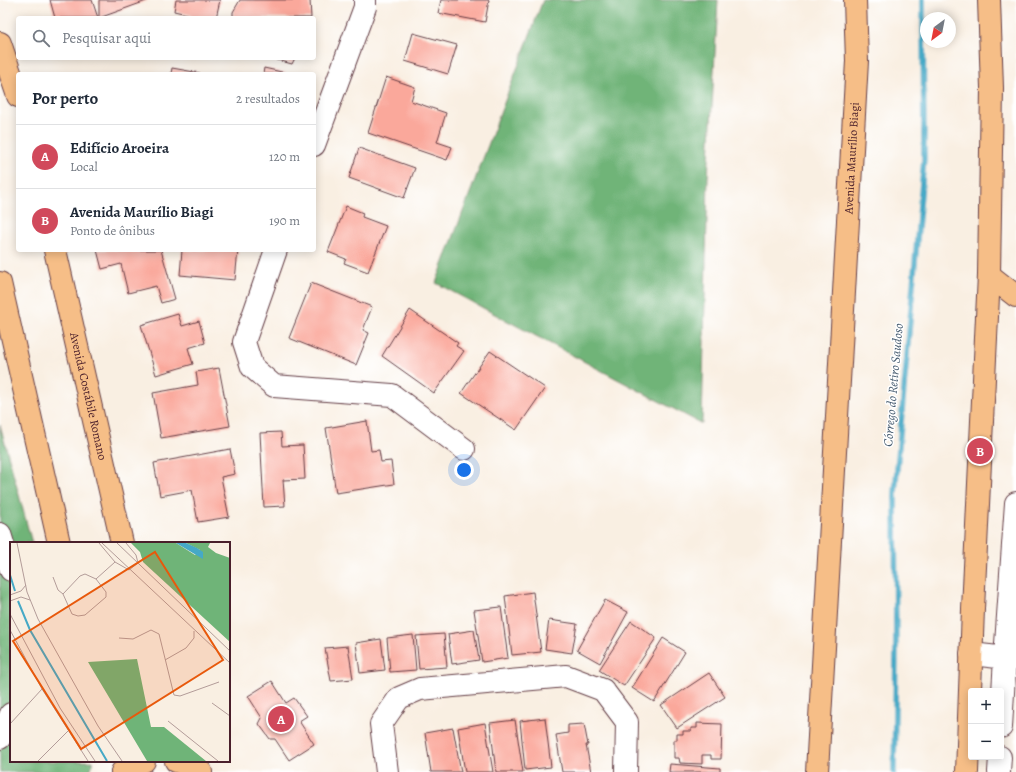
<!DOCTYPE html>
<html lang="pt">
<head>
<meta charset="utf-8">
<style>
  :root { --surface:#fff; --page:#f2f2f3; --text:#1f2937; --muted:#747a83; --line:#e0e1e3; --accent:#d1495b }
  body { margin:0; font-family:Alegreya,serif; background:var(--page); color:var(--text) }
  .controls { position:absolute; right:12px; bottom:12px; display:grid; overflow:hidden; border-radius:4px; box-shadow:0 2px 10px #0003 }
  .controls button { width:36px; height:36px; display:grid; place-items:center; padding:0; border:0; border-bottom:1px solid var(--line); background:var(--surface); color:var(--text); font:20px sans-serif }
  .compass { position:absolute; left:920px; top:12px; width:36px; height:36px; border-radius:50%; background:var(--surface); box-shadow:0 2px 10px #0003; rotate:212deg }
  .you { position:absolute; left:464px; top:470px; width:14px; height:14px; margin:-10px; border:3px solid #fff; border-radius:50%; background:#1a73e8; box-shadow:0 0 0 6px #1a73e833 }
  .badge { display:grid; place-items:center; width:26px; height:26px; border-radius:50%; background:var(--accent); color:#fff; font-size:13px; font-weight:700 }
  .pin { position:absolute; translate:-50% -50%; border:2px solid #fff; box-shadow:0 1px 4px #0006 }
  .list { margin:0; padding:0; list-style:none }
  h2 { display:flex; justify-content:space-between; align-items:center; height:52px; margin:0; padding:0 16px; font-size:17px }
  h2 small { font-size:13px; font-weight:400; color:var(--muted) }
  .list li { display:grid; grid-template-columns:26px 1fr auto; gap:12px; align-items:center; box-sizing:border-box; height:64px; padding:0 16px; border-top:1px solid var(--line) }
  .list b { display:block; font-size:15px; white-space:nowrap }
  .list p { margin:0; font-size:13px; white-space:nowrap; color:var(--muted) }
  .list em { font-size:13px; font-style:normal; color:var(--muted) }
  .icon { flex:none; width:22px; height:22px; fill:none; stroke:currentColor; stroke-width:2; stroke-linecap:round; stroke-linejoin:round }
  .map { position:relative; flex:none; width:1016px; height:772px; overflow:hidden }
  .search { position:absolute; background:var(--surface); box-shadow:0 2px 10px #0003; left:16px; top:16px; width:300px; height:44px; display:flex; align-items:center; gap:10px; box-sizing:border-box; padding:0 14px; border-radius:4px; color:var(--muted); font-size:15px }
  .panel { position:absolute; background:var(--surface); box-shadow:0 2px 10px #0003; left:16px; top:72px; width:300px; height:180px; border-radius:4px }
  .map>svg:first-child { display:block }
  .forest { fill:#6fb478; stroke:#5c6a52 }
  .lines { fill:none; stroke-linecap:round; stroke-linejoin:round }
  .stream { stroke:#46a9c6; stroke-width:5.5 }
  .building { fill:#faa89b }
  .minor-casing { stroke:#643e46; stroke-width:24 }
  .major-casing { stroke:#643e46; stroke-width:24 }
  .minor { stroke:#fff; stroke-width:22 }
  .major { stroke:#f6be87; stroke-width:22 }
  .labels { text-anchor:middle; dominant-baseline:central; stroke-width:3; stroke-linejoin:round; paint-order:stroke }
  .street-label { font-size:12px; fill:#4a1f2b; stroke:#fff }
  .water-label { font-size:13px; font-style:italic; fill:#485d71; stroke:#fff }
  .inset-river { fill:none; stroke:#46a9c6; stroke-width:2 }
  .inset-road { fill:none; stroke:#b39c99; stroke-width:1 }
  .view { fill:#e8590c; fill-opacity:0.15; stroke:#e8590c; stroke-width:2 }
  .inset-edge { fill:none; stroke:#4a1f2b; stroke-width:2 }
</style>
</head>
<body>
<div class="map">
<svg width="1016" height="772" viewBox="0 0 1016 772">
  <rect width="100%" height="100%" fill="#fff"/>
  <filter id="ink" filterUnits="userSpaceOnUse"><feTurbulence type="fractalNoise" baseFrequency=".025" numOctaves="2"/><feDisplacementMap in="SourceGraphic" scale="8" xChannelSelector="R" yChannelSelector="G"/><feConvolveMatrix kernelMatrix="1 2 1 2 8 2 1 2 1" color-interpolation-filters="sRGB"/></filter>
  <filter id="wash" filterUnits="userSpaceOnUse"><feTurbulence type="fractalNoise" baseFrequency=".012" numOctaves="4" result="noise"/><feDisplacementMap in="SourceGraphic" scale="16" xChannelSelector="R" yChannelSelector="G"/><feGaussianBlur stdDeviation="0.9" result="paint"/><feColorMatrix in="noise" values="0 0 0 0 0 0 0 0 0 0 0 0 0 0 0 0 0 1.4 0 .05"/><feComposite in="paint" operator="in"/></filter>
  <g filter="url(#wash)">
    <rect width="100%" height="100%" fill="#f9efe2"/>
    <!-- forest -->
    <g class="forest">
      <path d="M 543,0 L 718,0 L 708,177 L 702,424 L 436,283 Z"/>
      <path d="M 0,425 L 32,543 L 11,543 L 11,761 L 93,761 L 90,772 L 0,772 Z"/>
    </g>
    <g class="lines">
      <!-- stream -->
      <path class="stream" d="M 894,772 L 896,651 L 895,493 L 924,159 L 923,0"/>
    </g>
    <g id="blocks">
      <!-- building -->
      <g class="building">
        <path d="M 50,0 L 92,0 L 98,18 L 55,18 Z"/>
        <path d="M 99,0 L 149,0 L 99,18 Z"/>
        <path d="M 176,0 L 220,0 L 216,18 L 190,18 L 191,15 L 174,11 Z"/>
        <path d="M 240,0 L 310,0 L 311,18 L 233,18 L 233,12 Z"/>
        <path d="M 441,0 L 489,0 L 485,22 L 438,13 Z"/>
        <path d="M 413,33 L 457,45 L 448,74 L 405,61 Z"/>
        <path d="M 270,58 L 295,58 L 292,64 Z"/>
        <path d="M 172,68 L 200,73 L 200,74 L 171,74 Z"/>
        <path d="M 264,68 L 286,73 L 286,74 L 263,74 Z"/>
        <path d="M 386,77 L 415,87 L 411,101 L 446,113 L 437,142 L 452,147 L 447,160 L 368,133 Z"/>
        <path d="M 359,148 L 415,168 L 404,198 L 349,178 Z"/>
        <path d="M 346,206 L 363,213 L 362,217 L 386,226 L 368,272 L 344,263 L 346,259 L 328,252 Z"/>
        <path d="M 97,250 L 161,250 L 175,299 L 161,303 L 156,286 L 128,293 L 121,264 L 102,269 Z"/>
        <path d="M 182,250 L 238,250 L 235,280 L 180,275 Z"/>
        <path d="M 311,283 L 372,307 L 363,330 L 369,333 L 356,365 L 289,338 Z"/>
        <path d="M 410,310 L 458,343 L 456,346 L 464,351 L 434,393 L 382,356 Z"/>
        <path d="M 178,314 L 182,326 L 199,321 L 205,343 L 188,348 L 193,364 L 156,375 L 141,325 Z"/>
        <path d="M 490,351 L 545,388 L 516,430 L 461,393 Z"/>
        <path d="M 219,368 L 230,426 L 161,438 L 153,393 L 198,385 L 196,372 Z"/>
        <path d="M 367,421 L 371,451 L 379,450 L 381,462 L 391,461 L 394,484 L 336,493 L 326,428 Z"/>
        <path d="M 281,432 L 282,446 L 303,445 L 305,479 L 283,480 L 285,506 L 264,507 L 260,433 Z"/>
        <path d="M 230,449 L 235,474 L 221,477 L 229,517 L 198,522 L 192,490 L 160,496 L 154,463 Z"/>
        <path d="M 533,592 L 541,652 L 512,655 L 505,596 Z"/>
        <path d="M 605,600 L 628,612 L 600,663 L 577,650 Z"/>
        <path d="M 501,607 L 508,658 L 482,662 L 474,610 Z"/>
        <path d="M 549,620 L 577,624 L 572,653 L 545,649 Z"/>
        <path d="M 631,621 L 656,638 L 624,686 L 599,670 Z"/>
        <path d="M 474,630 L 479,660 L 452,664 L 448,634 Z"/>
        <path d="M 444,634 L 447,667 L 419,669 L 416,636 Z"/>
        <path d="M 413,635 L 416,670 L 390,672 L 387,638 Z"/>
        <path d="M 663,638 L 685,652 L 654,702 L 632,688 Z"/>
        <path d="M 381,639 L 385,670 L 360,673 L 356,643 Z"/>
        <path d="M 348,646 L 353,679 L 331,681 L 325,648 Z"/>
        <path d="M 709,673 L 725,697 L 677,728 L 661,705 Z"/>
        <path d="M 272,681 L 286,703 L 294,698 L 307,716 L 299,721 L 314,744 L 289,760 L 275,739 L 270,739 L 259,724 L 262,718 L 248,696 Z"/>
        <path d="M 545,718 L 551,767 L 525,770 L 520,721 Z"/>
        <path d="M 515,720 L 523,772 L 496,772 L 490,723 Z"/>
        <path d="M 485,723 L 493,772 L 465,772 L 458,728 Z"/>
        <path d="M 697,723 L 722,724 L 721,759 L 711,759 L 711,755 L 702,755 L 702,764 L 680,763 L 679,758 L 674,758 L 674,740 L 677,740 L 677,734 L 683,734 L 683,731 L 691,731 L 691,728 L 697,728 Z"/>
        <path d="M 584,724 L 588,745 L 586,745 L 591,772 L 562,772 L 556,735 L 568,733 L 568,725 Z"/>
        <path d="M 453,728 L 461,772 L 431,772 L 425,733 Z"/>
        <path d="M 670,764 L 720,768 L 720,772 L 669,772 Z"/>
      </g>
    </g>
  </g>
  <g filter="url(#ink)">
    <use href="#blocks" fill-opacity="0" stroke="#643e46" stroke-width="1"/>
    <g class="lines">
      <defs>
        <g id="minor">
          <path d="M 314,145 L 365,7 L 365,0"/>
          <path d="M 276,250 L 244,342 L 252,367 L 274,386 L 392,395 L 464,449"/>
          <path d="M 0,534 L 11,570"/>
          <path d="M 971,654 L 1016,659"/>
          <path d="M 1001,727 L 1005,658 L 1016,503"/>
          <path d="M 0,738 L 11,714"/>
          <path d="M 387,772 L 381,724 L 399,698 L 420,689 L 566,676 L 603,690 L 627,722 L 626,772"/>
          <path d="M 999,772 L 1000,757"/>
        </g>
        <g id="major">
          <path d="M 0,43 L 18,96"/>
          <path id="s1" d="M 55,250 L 122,543"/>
          <path d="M 989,275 L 1016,296"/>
          <path d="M 0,283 L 59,543"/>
          <path d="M 176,761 L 192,766 L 201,772"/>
          <path d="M 122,772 L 144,761"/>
          <path id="s2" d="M 817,772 L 857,61 L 855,0"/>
          <path d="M 967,772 L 973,609 L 989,275 L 992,88 L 989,0"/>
        </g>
      </defs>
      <!-- minor casing -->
      <use href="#minor" class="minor-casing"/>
      <!-- major casing -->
      <use href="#major" class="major-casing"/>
      <!-- minor -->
      <use href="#minor" class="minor"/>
      <!-- major -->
      <use href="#major" class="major"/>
    </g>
  </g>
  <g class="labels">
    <!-- street labels -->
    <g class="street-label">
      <text stroke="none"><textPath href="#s2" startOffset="615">Avenida Maurílio Biagi</textPath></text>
      <text stroke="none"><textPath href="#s1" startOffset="150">Avenida Costábile Romano</textPath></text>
    </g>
    <!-- water labels -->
    <g class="water-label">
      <text transform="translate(893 385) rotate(-85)">Córrego do Retiro Saudoso</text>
    </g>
  </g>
  <!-- overview -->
  <g transform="translate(10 542)">
    <rect width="220" height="220" fill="#f9efe2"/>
    <path d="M 121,1 L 166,1 L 185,13 L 190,8 L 176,1 L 200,1 L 198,5 L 206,11 L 220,16 L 220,100 L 133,20 L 130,10 ZM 127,117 L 141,185 L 154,185 L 196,219 L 137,219 L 78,120 Z" fill="#6fb478"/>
    <path d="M 166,1 L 176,1 L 187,6 L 193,10 L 193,17 Z" fill="#46a9c6"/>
    <path class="inset-river" d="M 0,33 L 5,49M 8,59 L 20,88 L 97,219"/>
    <path class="inset-road" d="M 7,1 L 17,50 L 28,77 L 88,184 L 112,219M 89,1 L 105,20 L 119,28 L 128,21 L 126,13 L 116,1M 92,1 L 220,121M 107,1 L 220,109M 75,32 L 86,37 L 96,50 L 96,55 L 75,73 L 68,74 L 62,72 L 53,52 L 70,34 ZM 43,35 L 48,48 L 53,52M 86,37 L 105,20M 0,53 L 11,49 L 16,43M 0,59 L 11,55 L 20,58M 0,72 L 50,166 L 85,219M 0,88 L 32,147 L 78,219M 109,96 L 123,97 L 141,88 L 149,92 L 164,153 L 170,154 L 209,140M 155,118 L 176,106 L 184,96 L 184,89M 202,161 L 220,174M 158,179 L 208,219M 0,182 L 32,147M 28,219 L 58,189"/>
    <path class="view" d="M 145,10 L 213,118 L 71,207 L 3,99 Z"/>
    <rect width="220" height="220" class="inset-edge"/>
  </g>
</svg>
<div class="controls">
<button>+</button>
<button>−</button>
</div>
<svg class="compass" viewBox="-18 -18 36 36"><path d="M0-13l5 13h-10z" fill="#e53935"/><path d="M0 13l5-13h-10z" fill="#747a83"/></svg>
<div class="you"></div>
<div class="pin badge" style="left:281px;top:719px">A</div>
<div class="pin badge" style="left:980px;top:451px">B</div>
<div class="search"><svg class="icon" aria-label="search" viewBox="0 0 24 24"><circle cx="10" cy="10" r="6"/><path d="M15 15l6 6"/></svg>Pesquisar aqui</div>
<section class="panel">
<h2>Por perto<small>2 resultados</small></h2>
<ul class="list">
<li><span class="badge">A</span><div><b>Edifício Aroeira</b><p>Local</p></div><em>120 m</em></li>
<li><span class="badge">B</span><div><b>Avenida Maurílio Biagi</b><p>Ponto de ônibus</p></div><em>190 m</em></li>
</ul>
</section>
</div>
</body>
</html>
